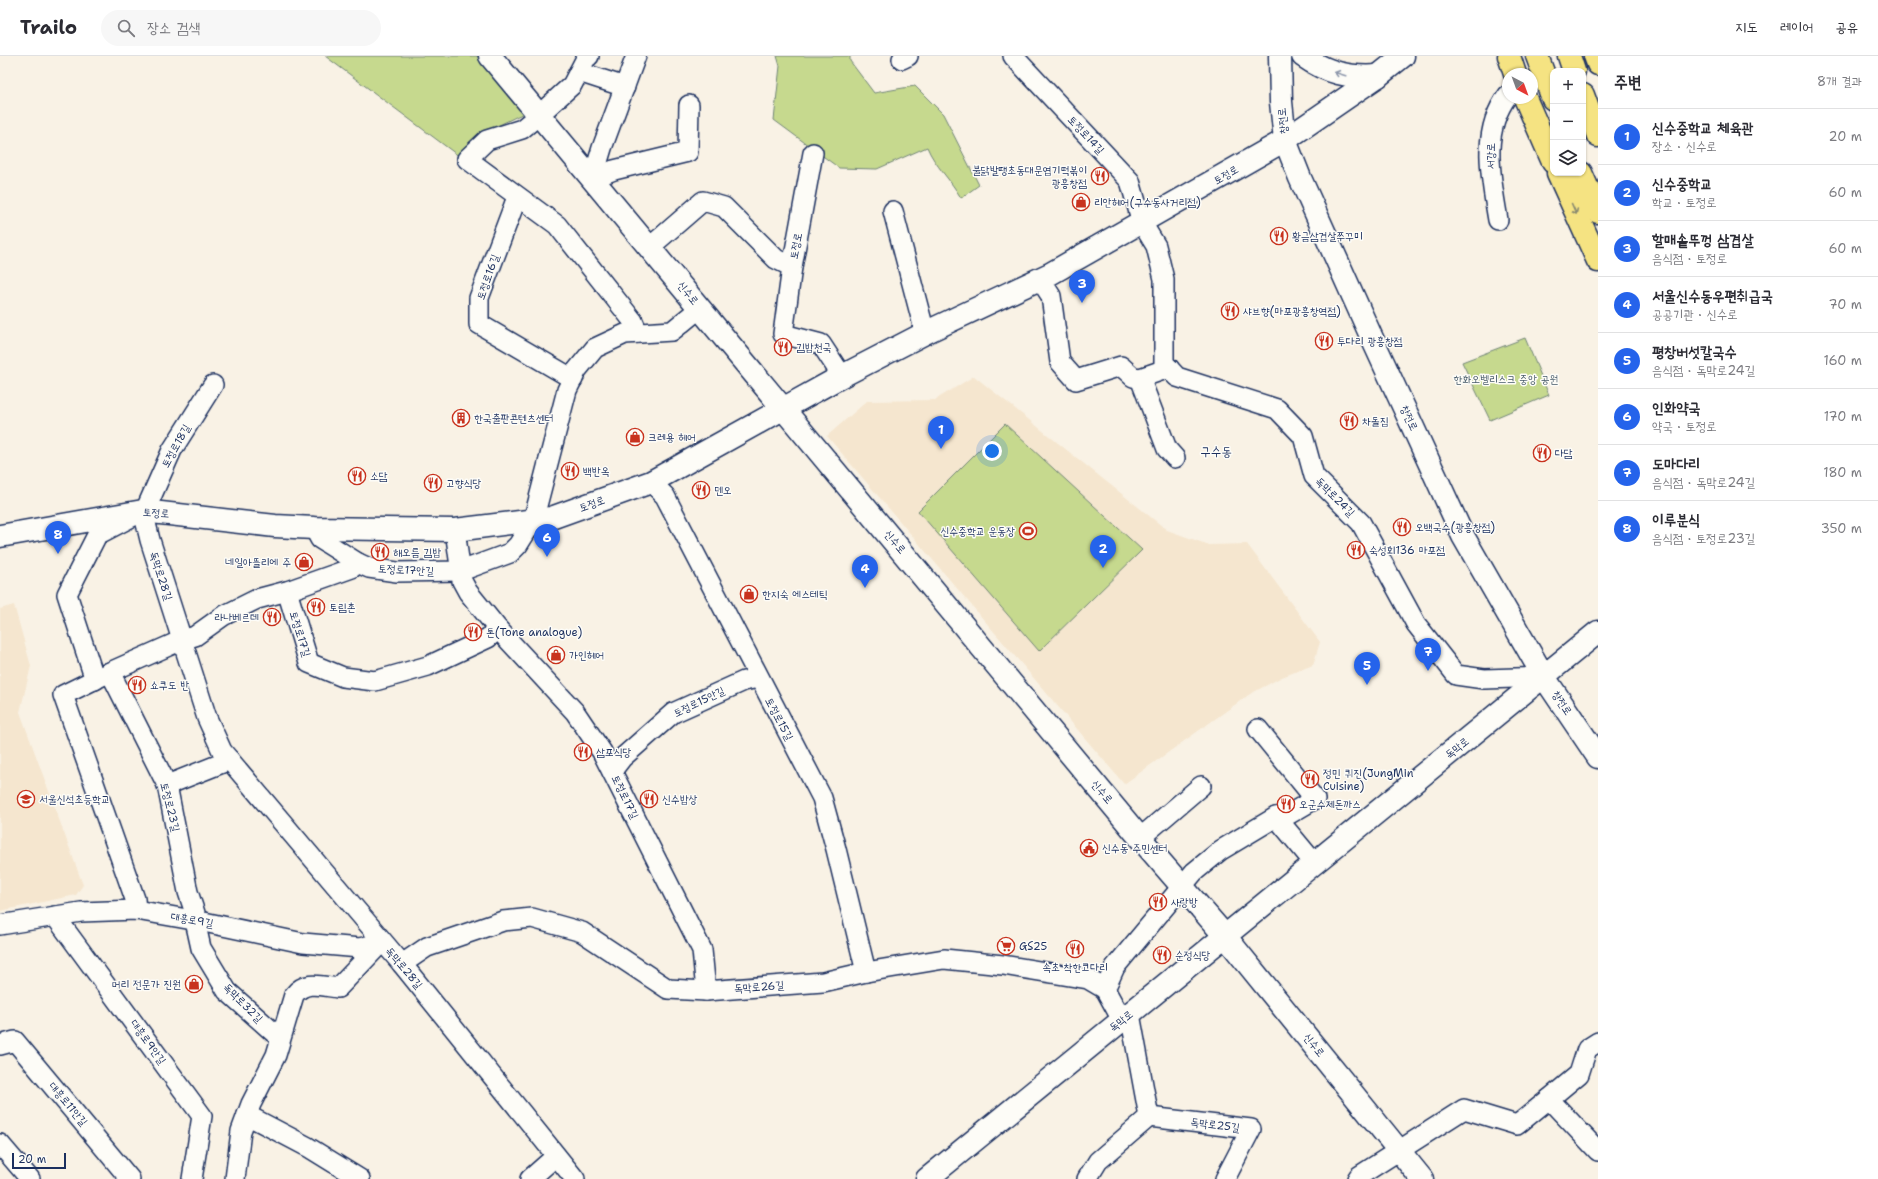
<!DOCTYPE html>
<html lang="ko">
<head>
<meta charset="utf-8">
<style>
  :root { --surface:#fff; --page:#f7f7f7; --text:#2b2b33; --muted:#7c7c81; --line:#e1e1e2; --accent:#2563eb }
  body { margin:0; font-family:"Shantell Sans","Poor Story",sans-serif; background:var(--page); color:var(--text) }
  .controls { position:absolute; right:12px; top:12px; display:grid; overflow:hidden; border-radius:8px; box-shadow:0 1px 3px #0004 }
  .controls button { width:36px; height:36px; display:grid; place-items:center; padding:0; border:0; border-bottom:1px solid var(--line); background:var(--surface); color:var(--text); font:20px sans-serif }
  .compass { position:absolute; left:1502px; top:12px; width:36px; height:36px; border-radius:50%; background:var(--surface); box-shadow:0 1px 3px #0004; rotate:139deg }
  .scale { position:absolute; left:12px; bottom:10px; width:54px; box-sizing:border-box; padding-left:4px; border:2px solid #1b2f5e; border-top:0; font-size:11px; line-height:14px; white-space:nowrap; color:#1b2f5e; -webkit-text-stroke:3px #fdfcf7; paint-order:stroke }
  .you { position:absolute; left:992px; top:395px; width:14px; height:14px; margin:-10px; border:3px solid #fff; border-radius:50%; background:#1a73e8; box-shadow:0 0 0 6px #1a73e833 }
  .badge { display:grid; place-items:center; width:26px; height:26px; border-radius:50%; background:var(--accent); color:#fff; font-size:13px; font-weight:700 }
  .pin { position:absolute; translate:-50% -33px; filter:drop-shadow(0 1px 2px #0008) }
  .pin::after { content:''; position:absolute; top:21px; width:14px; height:12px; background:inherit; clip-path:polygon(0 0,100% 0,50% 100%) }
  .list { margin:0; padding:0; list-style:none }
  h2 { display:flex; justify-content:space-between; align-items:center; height:52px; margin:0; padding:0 16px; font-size:17px }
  h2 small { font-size:13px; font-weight:400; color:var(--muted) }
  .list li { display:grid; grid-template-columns:26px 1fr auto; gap:12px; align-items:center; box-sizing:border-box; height:56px; padding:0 16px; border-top:1px solid var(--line) }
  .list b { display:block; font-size:15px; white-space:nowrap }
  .list p { margin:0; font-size:13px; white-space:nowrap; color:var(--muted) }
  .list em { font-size:13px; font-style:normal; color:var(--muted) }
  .icon { flex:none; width:22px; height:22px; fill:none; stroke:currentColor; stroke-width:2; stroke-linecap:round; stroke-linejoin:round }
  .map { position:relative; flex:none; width:1598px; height:1123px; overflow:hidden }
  header { display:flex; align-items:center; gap:24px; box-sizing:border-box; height:56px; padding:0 20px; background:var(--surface); border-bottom:1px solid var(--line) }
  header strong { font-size:19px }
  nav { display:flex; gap:22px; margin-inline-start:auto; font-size:14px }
  .search { width:280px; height:36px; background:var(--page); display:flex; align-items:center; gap:10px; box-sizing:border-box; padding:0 14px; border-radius:22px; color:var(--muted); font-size:15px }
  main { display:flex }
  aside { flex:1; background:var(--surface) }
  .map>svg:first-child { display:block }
  .built { fill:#f5e6cf }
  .green { fill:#c6d98e; stroke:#708476 }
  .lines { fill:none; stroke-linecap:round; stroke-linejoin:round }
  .minor-casing { stroke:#1b2f5e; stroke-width:22 }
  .tertiary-casing { stroke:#1b2f5e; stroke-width:25 }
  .secondary-casing { stroke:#1b2f5e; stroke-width:25 }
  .primary-casing { stroke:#1b2f5e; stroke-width:25 }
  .minor { stroke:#fdfcf7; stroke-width:19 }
  .tertiary { stroke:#fdfcf7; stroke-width:22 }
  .secondary { stroke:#fdfcf7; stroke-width:22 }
  .primary { stroke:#f5e382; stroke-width:22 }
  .oneway { stroke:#8c96aa }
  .oneway2 { stroke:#888970 }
  .labels { text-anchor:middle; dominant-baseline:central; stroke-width:3; stroke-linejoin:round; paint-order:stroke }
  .street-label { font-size:11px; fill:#1b2f5e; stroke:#fdfcf7 }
  .poi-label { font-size:11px; fill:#1b2f5e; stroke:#fdfcf7; text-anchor:start }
  .park-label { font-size:11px; fill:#465a6a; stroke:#fdfcf7 }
  .quarter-label { font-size:13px; fill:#1b2f5e; stroke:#fdfcf7 }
</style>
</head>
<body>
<header>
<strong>Trailo</strong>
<div class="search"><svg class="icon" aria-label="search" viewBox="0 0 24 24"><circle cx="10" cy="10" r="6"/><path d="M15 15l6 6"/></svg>장소 검색</div>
<nav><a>지도</a><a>레이어</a><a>공유</a></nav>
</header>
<main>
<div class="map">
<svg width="1598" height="1123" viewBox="0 0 1598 1123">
  <rect width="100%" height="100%" fill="#f9f2e5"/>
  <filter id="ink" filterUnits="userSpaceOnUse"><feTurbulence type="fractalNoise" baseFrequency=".025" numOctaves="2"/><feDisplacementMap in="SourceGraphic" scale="8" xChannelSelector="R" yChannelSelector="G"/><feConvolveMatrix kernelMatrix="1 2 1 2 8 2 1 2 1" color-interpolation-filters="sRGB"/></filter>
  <g filter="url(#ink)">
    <!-- built -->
    <g class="built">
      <path d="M 974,320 L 1167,474 L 1209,489 L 1247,488 L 1320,586 L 1313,609 L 1282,621 L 1250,638 L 1124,728 L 827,380 L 867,345 L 935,344 Z"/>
      <path d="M 14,549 L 31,610 L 20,656 L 83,829 L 76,839 L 0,855 L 0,553 Z"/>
    </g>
    <!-- green -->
    <g class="green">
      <path d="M 325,0 L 477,0 L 524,57 L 493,72 L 460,101 Z"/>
      <path d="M 777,0 L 850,0 L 850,5 L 874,37 L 915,30 L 943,58 L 979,129 L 961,142 C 951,124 935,110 927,91 L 877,113 L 839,112 L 774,64 L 780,10 Z"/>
      <path d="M 1525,282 L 1549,339 L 1490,364 L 1462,306 Z"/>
      <path d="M 1005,368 L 1142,494 L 1039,595 L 918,455 Z"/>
    </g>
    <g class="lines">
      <defs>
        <g id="minor">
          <path d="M 589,0 L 586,2 L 572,29 L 540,58 L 522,73 L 487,84 L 467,103 L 557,169 L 633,265 L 638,277"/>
          <path d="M 1013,0 L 1130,125 L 1142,167 L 1156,190 L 1164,223 L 1164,307 L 1177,321 L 1277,353 L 1303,380 L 1314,420 L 1361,467 L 1416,568 L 1456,619 L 1484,623 L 1544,621"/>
          <path d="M 902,3 L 908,0"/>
          <path d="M 579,16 L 625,31"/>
          <path d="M 813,97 L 792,211 L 783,278 L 821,288 L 842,320"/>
          <path d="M 593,122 L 614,114 L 688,96 L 689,49"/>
          <path d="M 593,122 L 602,92 L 636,0"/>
          <path d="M 517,141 L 479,242 L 479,268 L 573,323"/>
          <path d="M 893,155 L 925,277"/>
          <path d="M 1498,164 C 1491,121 1480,76 1508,39"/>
          <path d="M 650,191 L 703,145 L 724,151 L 776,203 L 792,211"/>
          <path d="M 1040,223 L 1051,240 L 1060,306 L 1076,324 L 1121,310 L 1133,321 L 1140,322 L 1169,312"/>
          <path d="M 1140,322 L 1167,393 L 1175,402"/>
          <path d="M 651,426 L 665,440 L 822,742 L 836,793 L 866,916"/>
          <path d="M 145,455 L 172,394 L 213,329"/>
          <path d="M 314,472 L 320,483 L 358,507"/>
          <path d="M 455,474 L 462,525 L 468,536 L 498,573 L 575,656 L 602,696 L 702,894 L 706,935"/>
          <path d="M 287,535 L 309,607 L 343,621 L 375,625 L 428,610 L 488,582 L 498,573"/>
          <path d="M 110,616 L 167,729 L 188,836 L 195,857 L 195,865 L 201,892 L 227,935 L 273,976 L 280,981"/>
          <path d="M 95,624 L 67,538 L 97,479 L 143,455 L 150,484 L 207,662 L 222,695 L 402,908 L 575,1123"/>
          <path d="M 1258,673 L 1315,743 L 1286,760 L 1276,761"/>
          <path d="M 612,715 L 622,702 L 673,657 L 744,625 L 758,622"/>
          <path d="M 167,729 L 230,704"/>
          <path d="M 1140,782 L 1201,730"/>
          <path d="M 136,854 L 135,843 L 63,639 L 110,616 L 182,584 L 195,580 L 223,560 L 257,543 L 287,535 L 352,512 L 358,507 L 369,512 L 397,516 L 461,515 L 510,497 L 518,489 L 533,465 L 567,334 L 577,314 L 595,292 L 625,278 L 672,275 L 700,252"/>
          <path d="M 55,860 L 202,1060 L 192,1123"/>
          <path d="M 0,869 L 81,856 L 136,854 L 204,866 L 303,887 L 360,892 L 382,886"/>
          <path d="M 402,908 L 427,891 L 503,865 L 532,862 L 582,876 L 668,933 L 706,935 L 823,926 L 866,916 L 944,903 L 1003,909 L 1088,923 L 1105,933 L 1122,964"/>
          <path d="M 1105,933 L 1115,911 L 1194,816 L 1221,794 L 1276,761 L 1315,808"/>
          <path d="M 1130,958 L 1149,1061"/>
          <path d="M 1598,986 L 1587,993 L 1579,1018 L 1549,1043 L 1598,1095"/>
          <path d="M 0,989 L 15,985 L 130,1123"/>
          <path d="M 247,1059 L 308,1091 L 360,1123"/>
          <path d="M 0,1088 L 30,1123"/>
          <path d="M 235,1123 L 241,1075 L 251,1048 L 276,999 L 294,939 C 305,924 321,930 338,932 L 381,887"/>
          <path d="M 530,1123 L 556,1100"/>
          <path d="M 1087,1123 L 1098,1105 L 1149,1061 L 1251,1073 L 1225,1123"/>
          <path d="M 1357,1123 L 1359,1120 L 1464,1053 L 1517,1069 L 1549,1043"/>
        </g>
        <path id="tertiary" d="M 490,0 L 1140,782 L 1225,880 L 1422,1123"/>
        <g id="secondary">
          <path d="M 1280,0 L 1281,46 L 1285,84 L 1300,122 L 1371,280 L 1463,480 L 1544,621 L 1598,701"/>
          <path d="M 1303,0 C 1327,17 1349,22 1378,20"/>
          <path d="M 0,480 L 143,455 L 275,470 L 314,472 L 455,474 L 551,462 L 651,426 L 842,320 L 931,274 L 1050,218 L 1285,84 L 1378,20 L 1403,0"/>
          <path d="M 927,1123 L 1598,576"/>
        </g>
        <g id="primary">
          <path d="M 1509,0 L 1515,18"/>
          <path d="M 1537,0 L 1553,43"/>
          <path d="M 1569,0 L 1574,15"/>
          <path d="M 1595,0 L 1598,8"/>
          <path d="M 1583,39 L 1598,80"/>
          <path d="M 1525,42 L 1553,106"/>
          <path d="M 1558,117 L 1598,205"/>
          <path d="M 1581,117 L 1598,156"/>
        </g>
      </defs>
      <!-- minor casing -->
      <use href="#minor" class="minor-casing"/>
      <!-- tertiary casing -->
      <use href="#tertiary" class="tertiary-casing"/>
      <!-- secondary casing -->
      <use href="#secondary" class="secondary-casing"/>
      <!-- primary casing -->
      <use href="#primary" class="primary-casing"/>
      <!-- minor -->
      <use href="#minor" class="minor"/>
      <!-- tertiary -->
      <use href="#tertiary" class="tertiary"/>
      <!-- secondary -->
      <use href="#secondary" class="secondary"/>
      <!-- primary -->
      <use href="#primary" class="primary"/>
    </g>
    <!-- one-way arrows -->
    <defs><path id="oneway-shaft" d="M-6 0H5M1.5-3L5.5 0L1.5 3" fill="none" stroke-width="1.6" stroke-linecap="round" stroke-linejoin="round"/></defs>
    <use class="oneway" href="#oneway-shaft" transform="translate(1340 18) rotate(-163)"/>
    <use class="oneway2" href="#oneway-shaft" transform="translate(1574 153) rotate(66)"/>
  </g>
  <!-- icons -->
  <defs>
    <symbol id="restaurant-ring" viewBox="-11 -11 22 22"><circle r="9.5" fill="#fdfcf7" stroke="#c8321e" stroke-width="1.5"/><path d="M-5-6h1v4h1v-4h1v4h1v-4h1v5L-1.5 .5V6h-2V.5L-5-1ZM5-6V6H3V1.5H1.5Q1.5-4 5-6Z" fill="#c8321e"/></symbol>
    <symbol id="shop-ring" viewBox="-11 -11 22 22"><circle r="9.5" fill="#fdfcf7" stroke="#c8321e" stroke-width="1.5"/><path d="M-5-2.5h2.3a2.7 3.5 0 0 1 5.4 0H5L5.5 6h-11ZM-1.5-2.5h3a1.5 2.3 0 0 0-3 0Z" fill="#c8321e"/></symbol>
    <symbol id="building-ring" viewBox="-11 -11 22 22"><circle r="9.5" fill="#fdfcf7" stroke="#c8321e" stroke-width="1.5"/><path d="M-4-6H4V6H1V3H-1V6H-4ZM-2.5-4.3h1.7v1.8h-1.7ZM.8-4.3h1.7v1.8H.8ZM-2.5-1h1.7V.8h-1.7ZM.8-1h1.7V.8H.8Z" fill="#c8321e"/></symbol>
    <symbol id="stadium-ring" viewBox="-11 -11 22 22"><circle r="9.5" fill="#fdfcf7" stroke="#c8321e" stroke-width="1.5"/><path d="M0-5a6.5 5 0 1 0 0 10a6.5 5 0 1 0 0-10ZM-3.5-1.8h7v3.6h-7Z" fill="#c8321e"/></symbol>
    <symbol id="school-ring" viewBox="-11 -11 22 22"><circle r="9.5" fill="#fdfcf7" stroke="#c8321e" stroke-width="1.5"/><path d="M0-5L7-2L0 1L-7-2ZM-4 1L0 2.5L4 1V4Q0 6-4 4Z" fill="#c8321e"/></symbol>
    <symbol id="civic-ring" viewBox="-11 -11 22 22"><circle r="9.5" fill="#fdfcf7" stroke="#c8321e" stroke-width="1.5"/><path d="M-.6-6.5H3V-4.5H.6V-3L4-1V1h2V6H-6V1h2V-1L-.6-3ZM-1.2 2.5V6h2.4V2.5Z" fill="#c8321e"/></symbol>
    <symbol id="supermarket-ring" viewBox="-11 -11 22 22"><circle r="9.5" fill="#fdfcf7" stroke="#c8321e" stroke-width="1.5"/><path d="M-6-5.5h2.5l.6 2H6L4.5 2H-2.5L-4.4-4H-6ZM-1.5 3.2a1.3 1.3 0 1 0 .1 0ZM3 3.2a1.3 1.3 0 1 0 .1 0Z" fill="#c8321e"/></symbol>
  </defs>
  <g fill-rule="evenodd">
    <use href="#restaurant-ring" x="1090" y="110" width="20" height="20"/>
    <use href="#shop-ring" x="1071" y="136" width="20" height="20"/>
    <use href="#restaurant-ring" x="1269" y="170" width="20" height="20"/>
    <use href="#restaurant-ring" x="1220" y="245" width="20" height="20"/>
    <use href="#restaurant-ring" x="1314" y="275" width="20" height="20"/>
    <use href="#restaurant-ring" x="773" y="281" width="20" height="20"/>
    <use href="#building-ring" x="451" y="352" width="20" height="20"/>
    <use href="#restaurant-ring" x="1339" y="355" width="20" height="20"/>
    <use href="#shop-ring" x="625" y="371" width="20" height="20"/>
    <use href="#restaurant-ring" x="1532" y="387" width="20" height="20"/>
    <use href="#restaurant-ring" x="560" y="405" width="20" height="20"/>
    <use href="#restaurant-ring" x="347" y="410" width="20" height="20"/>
    <use href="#restaurant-ring" x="423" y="417" width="20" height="20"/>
    <use href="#restaurant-ring" x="691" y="424" width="20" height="20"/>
    <use href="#restaurant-ring" x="1392" y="461" width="20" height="20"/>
    <use href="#stadium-ring" x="1018" y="465" width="20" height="20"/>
    <use href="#restaurant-ring" x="1346" y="484" width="20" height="20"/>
    <use href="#restaurant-ring" x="370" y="486" width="20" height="20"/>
    <use href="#shop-ring" x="294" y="496" width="20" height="20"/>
    <use href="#shop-ring" x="739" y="528" width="20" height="20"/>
    <use href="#restaurant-ring" x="306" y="541" width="20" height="20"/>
    <use href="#restaurant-ring" x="262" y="551" width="20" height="20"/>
    <use href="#restaurant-ring" x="463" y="566" width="20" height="20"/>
    <use href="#shop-ring" x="546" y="589" width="20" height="20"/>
    <use href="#restaurant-ring" x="127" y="619" width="20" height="20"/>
    <use href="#restaurant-ring" x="573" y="686" width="20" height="20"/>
    <use href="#restaurant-ring" x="1300" y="713" width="20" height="20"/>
    <use href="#school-ring" x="16" y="733" width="20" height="20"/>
    <use href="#restaurant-ring" x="639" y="733" width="20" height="20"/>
    <use href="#restaurant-ring" x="1276" y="738" width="20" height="20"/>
    <use href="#civic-ring" x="1079" y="782" width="20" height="20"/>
    <use href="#restaurant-ring" x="1148" y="836" width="20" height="20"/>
    <use href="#supermarket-ring" x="996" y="880" width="20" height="20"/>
    <use href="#restaurant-ring" x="1065" y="883" width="20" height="20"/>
    <use href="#restaurant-ring" x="1152" y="889" width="20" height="20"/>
    <use href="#shop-ring" x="184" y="918" width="20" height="20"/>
  </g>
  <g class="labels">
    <!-- street labels -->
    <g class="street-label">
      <text transform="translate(1283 65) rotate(-96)">창전로</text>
      <text transform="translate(1086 79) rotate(47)">토정로14길</text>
      <text transform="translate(1491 100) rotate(-89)">서강로</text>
      <text transform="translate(1226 119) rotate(-30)">토정로</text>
      <text transform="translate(796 190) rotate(-79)">토정로</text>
      <text transform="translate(488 221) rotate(-71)">토정로16길</text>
      <text transform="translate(688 237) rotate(51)">신수로</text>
      <text transform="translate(1409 362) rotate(65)">창전로</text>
      <text transform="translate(176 390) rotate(-61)">토정로18길</text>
      <text transform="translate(1335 441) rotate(45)">독막로24길</text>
      <text transform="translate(592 448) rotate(-20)">토정로</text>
      <text transform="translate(156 457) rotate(4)">토정로</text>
      <text transform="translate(895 486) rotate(50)">신수로</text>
      <text transform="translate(406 514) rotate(3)">토정로17안길</text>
      <text transform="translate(161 520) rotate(72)">독막로28길</text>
      <text transform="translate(300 578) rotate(73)">토정로17길</text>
      <text transform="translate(699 646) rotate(-26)">토정로15안길</text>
      <text transform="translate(1562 647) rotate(56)">창전로</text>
      <text transform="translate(779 663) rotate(62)">토정로15길</text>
      <text transform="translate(1457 692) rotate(-39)">독막로</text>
      <text transform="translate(1102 736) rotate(50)">신수로</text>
      <text transform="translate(625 741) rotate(64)">토정로17길</text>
      <text transform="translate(170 751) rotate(76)">토정로23길</text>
      <text transform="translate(192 864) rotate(10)">대흥로9길</text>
      <text transform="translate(404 912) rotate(50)">독막로28길</text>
      <text transform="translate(759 931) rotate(-4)">독막로26길</text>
      <text transform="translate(243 947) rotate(45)">독막로32길</text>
      <text transform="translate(1121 965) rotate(-39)">독막로</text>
      <text transform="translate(148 986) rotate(54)">대흥로9안길</text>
      <text transform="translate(1314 989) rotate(51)">신수로</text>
      <text transform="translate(68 1048) rotate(50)">대흥로11안길</text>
      <text transform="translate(1215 1069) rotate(7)">독막로25길</text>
    </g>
    <!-- poi labels -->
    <g class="poi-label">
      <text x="1087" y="114" text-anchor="end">불닭발땡초동대문엽기떡볶이<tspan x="1087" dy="13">광흥창점</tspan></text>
      <text x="1094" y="146">리안헤어(구수동사거리점)</text>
      <text x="1292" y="180">황금삼겹살쭈꾸미</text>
      <text x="1243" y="255">샤브향(마포광흥창역점)</text>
      <text x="1337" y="285">투다리 광흥창점</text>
      <text x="796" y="291">김밥천국</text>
      <text x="474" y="362">한국출판콘텐츠센터</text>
      <text x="1362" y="365">차돌집</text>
      <text x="648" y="381">크레용 헤어</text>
      <text x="1555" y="397">다담</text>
      <text x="583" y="415">백반옥</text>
      <text x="370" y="420">소담</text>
      <text x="446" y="427">고향식당</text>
      <text x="714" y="434">덴오</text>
      <text x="1415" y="471">오백국수(광흥창점)</text>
      <text x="1015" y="475" text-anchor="end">신수중학교 운동장</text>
      <text x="1369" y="494">숙성회136 마포점</text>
      <text x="393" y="496">해오름 김밥</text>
      <text x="291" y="506" text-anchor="end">네일아뜰리에 주</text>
      <text x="762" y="538">한지숙 에스테틱</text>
      <text x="329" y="551">토림촌</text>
      <text x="259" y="561" text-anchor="end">라나베르데</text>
      <text x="486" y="576">톤(Tone analogue)</text>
      <text x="569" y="599">가인헤어</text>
      <text x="150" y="629">쇼쿠도 반</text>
      <text x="596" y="696">삼포식당</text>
      <text x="1323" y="717">정민 퀴진(JungMin<tspan x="1323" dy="13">Cuisine)</tspan></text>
      <text x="39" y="743">서울신석초등학교</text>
      <text x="662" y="743">신수밥상</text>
      <text x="1299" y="748">오군수제돈까스</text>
      <text x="1102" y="792">신수동 주민센터</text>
      <text x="1171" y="846">사랑방</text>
      <text x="1019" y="890">GS25</text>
      <text x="1175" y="899">순정식당</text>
      <text x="1075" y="911" text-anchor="middle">속초 착한코다리</text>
      <text x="181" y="928" text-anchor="end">머리 전문가 진원</text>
    </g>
    <!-- park labels -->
    <g class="park-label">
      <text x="1506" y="323">한화오벨리스크 중앙 공원</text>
    </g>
    <!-- quarter labels -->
    <g class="quarter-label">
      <text x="1216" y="395">구수동</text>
    </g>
  </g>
</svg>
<div class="controls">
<button>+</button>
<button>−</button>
<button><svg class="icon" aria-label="layers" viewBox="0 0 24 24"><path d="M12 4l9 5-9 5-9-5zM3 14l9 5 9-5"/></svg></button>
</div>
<svg class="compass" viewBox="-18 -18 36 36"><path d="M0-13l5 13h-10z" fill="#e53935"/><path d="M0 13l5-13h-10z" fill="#7c7c81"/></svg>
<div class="scale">20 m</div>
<div class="you"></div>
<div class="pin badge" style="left:941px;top:393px">1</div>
<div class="pin badge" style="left:1103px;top:512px">2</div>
<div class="pin badge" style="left:1082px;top:247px">3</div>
<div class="pin badge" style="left:865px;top:532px">4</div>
<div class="pin badge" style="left:1367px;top:629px">5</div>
<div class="pin badge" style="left:547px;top:501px">6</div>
<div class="pin badge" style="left:1428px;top:615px">7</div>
<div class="pin badge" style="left:58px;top:498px">8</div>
</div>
<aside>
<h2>주변<small>8개 결과</small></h2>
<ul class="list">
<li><span class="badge">1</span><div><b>신수중학교 체육관</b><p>장소 · 신수로</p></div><em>20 m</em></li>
<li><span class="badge">2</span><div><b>신수중학교</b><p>학교 · 토정로</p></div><em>60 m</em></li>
<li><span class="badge">3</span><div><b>할매솥뚜껑 삼겹살</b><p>음식점 · 토정로</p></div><em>60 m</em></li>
<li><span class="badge">4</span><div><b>서울신수동우편취급국</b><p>공공기관 · 신수로</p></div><em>70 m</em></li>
<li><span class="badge">5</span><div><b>평창버섯칼국수</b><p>음식점 · 독막로24길</p></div><em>160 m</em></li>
<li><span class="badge">6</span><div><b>인화약국</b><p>약국 · 토정로</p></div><em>170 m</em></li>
<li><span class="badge">7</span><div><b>도마다리</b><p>음식점 · 독막로24길</p></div><em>180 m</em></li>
<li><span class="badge">8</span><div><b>이루분식</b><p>음식점 · 토정로23길</p></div><em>350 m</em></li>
</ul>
</aside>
</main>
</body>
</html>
